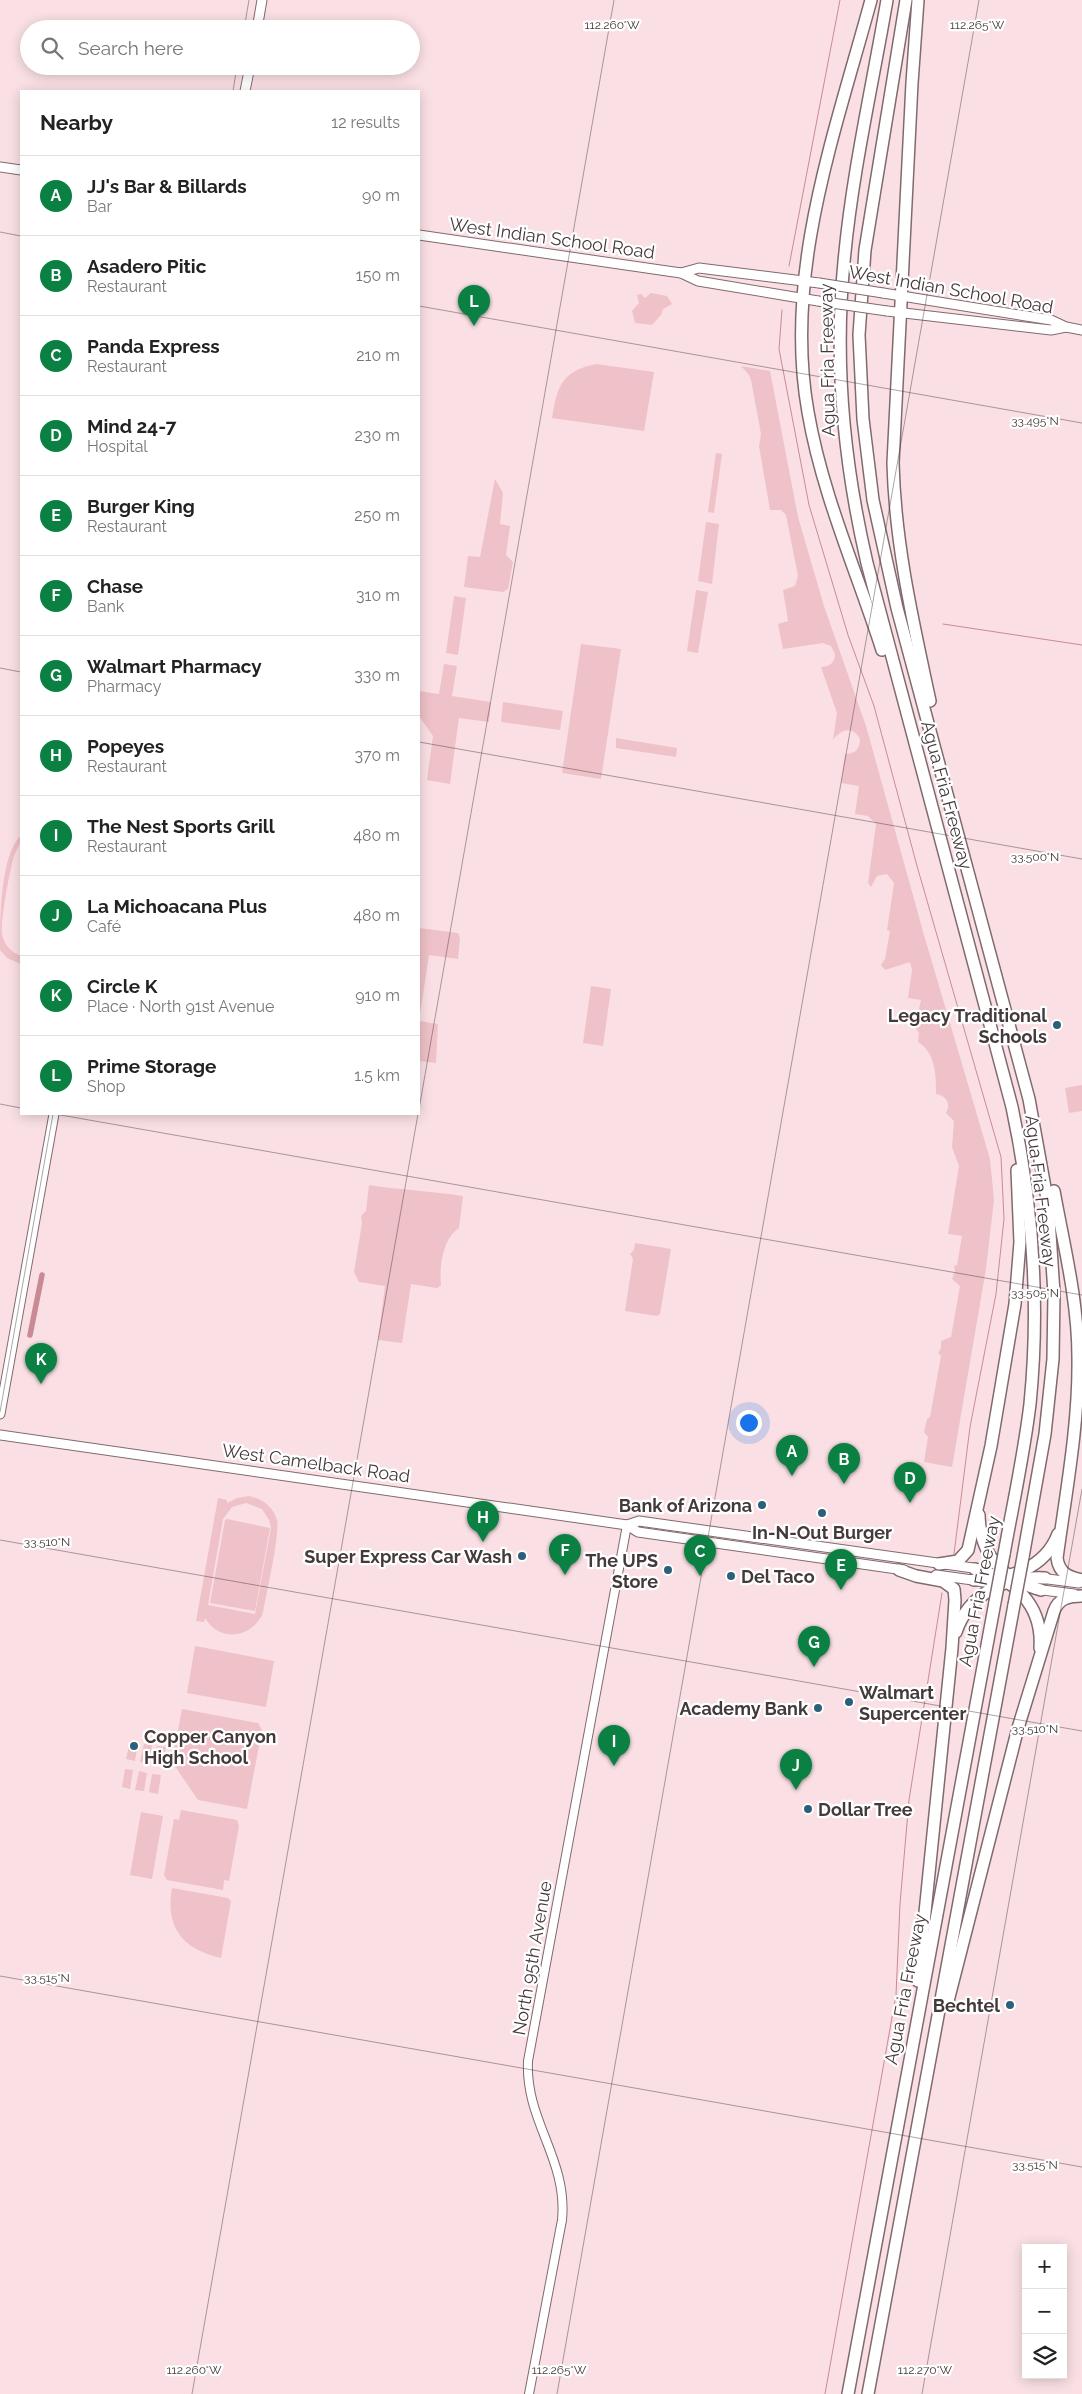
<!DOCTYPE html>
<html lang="en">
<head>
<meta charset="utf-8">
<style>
  :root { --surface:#fff; --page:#f6f6f6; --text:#222; --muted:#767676; --line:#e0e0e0; --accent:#0b8043 }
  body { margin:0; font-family:Raleway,sans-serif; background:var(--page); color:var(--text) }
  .controls { position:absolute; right:15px; bottom:15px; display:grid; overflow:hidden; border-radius:0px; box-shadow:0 2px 12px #0003 }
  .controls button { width:45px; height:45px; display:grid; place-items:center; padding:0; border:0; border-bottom:1px solid var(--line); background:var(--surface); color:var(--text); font:25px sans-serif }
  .you { position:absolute; left:748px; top:1422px; width:18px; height:18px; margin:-12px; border:4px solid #fff; border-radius:50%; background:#1a73e8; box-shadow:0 0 0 8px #1a73e833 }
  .badge { display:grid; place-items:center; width:32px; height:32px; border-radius:50%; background:var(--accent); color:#fff; font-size:16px; font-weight:700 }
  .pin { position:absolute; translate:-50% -41px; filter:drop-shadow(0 1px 2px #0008) }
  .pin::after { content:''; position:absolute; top:26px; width:18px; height:15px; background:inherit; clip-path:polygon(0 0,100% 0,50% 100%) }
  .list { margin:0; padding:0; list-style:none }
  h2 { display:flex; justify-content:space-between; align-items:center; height:65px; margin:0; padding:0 20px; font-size:21px }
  h2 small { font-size:16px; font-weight:400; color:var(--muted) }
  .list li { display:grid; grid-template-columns:32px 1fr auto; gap:15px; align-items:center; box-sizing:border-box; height:80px; padding:0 20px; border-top:1px solid var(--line) }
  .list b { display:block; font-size:19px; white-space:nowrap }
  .list p { margin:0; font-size:16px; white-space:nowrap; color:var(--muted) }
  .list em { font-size:16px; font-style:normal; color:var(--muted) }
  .icon { flex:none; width:28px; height:28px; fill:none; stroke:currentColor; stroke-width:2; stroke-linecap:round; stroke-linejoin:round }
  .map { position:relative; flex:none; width:1082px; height:2394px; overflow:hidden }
  .search { position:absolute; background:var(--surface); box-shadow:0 2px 12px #0003; left:20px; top:20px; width:400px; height:55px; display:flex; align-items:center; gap:12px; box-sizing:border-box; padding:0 18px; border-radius:28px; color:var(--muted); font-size:19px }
  .panel { position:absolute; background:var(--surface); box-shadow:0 2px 12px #0003; left:20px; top:90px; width:400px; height:1025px; border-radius:0px }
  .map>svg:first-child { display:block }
  .green { fill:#efc1c8; fill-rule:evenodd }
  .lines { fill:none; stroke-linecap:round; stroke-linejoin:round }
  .stream { stroke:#ca8a95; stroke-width:1 }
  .canal { stroke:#ca8a95; stroke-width:5.5 }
  .minor-casing { stroke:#806a6d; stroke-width:10 }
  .major-casing { stroke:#806a6d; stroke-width:11 }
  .highway-casing { stroke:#806a6d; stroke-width:14 }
  .minor { stroke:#fff; stroke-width:8 }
  .major { stroke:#fff; stroke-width:9 }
  .highway { stroke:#fff; stroke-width:11 }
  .major-bridge-casing { stroke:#806a6d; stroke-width:11; stroke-linecap:butt }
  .highway-bridge-casing { stroke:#806a6d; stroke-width:14; stroke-linecap:butt }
  .major-bridge { stroke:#fff; stroke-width:9 }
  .highway-bridge { stroke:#fff; stroke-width:11 }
  .ticks { fill:none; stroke:#443a3c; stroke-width:1; stroke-opacity:0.45 }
  .poi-dot { fill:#2b5f7b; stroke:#fff; stroke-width:2 }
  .labels { text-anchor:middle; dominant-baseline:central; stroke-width:4.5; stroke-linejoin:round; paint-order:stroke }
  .street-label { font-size:18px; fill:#443a3c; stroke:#fff }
  .poi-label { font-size:18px; font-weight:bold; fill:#443a3c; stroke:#fff; text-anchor:end }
  .ticks-label { font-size:12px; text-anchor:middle; fill:#443a3c; stroke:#fff; stroke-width:4.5; stroke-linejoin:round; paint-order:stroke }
</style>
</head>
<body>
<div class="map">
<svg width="1082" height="2394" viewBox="0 0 1082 2394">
  <rect width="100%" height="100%" fill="#fae0e4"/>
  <!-- green -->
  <g class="green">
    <path d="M 651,293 L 667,296 L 672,304 L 663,309 L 661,315 L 652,325 L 635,323 L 632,311 L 639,303 L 637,295 L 641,294 L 645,298 Z"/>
    <path d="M 596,364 L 654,372 L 644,431 L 552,418 C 557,386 562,371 596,364 Z"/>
    <path d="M 741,366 L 770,371 L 798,517 L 824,606 L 866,726 L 924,935 L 990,1159 L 994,1200 L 986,1269 L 952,1467 L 924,1462 L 928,1437 L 924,1432 L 927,1419 L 930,1417 L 941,1356 L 938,1353 L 941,1348 L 941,1341 L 951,1337 L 960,1286 L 952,1279 L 955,1271 L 954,1266 L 957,1265 L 962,1236 L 948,1234 L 959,1166 L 952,1147 L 954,1121 L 946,1113 C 951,1104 947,1096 936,1094 C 936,1076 936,1053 918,1042 L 919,1033 L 915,1027 L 921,1000 L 908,998 L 912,970 L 910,962 L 885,970 L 881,965 L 885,959 L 890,931 L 887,930 L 894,883 L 887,874 L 877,876 L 871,887 L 868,883 L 876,824 L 868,816 L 855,814 L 859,786 L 841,783 L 845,754 C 855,754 860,749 860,739 C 852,725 840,730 833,740 L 837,713 L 821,667 C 829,667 835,663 835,654 L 831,646 L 823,643 L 783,649 L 778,624 L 788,621 L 783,590 L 795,586 L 798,576 L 786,515 L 781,510 L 770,510 L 759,446 L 761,434 L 751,380 L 749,375 Z"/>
    <path d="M 716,453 L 722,454 L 714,513 L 708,512 Z"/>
    <path d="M 495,479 L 503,493 L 500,524 L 510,526 L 506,555 L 513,562 L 508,589 L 503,592 L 464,587 L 468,556 L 480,557 Z"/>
    <path d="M 706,522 L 719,524 L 712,584 L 698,581 Z"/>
    <path d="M 696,590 L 708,592 L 698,653 L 687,651 Z"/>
    <path d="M 454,596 L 466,598 L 458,655 L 446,653 Z"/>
    <path d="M 581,644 L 621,649 L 601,779 L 562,773 Z"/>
    <path d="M 444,664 L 457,666 L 452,696 L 491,702 L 489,722 L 459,718 L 450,784 L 427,780 L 433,736 L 419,716 L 419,691 L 439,694 Z"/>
    <path d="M 503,702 L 563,711 L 560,730 L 501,722 Z"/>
    <path d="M 616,738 L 677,748 L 676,757 L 616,748 Z"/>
    <path d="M 21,835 C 21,845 17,848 14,856 C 10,869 0,922 2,934 C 4,945 11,952 21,956 L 21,964 L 7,958 L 0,950 C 0,918 0,856 21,835 Z"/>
    <path d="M 419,928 L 458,933 L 460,938 L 458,959 L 429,955 L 419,1021 L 438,1024 L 436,1063 L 419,1061 Z"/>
    <path d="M 591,986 L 611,989 L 603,1046 L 583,1043 Z"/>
    <path d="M 1082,1085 L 1082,1111 L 1069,1113 L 1065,1088 Z"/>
    <path d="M 369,1185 C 400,1190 432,1191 463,1196 L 459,1228 C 443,1238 439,1267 441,1285 L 437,1288 L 411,1284 L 402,1343 L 378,1340 L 385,1286 L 359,1282 L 354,1272 L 362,1223 L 361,1216 L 366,1211 Z"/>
    <path d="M 635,1243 L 671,1249 L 660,1314 L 657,1316 L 625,1311 L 633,1259 L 630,1254 L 634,1250 Z"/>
    <path d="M 249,1496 C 263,1499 273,1507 277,1520 C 280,1535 266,1595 263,1613 C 252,1638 220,1643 205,1618 L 204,1622 L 196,1621 L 218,1498 L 227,1500 L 227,1503 L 237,1498 ZM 246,1503 L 262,1509 L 269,1520 L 271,1528 L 255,1614 L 208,1605 L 223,1519 L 232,1507 Z"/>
    <path d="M 227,1519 L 270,1528 L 255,1611 L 210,1603 L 225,1520 Z"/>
    <path d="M 195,1646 L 274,1661 L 266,1707 L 187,1693 Z"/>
    <path d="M 182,1709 L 258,1723 L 262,1730 L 247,1809 L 198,1800 L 172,1762 Z"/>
    <path d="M 130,1741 L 138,1742 L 135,1761 L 126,1759 Z"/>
    <path d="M 144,1744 L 152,1745 L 149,1763 L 140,1762 Z"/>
    <path d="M 157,1746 L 166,1747 L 163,1766 L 154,1764 Z"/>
    <path d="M 125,1769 L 133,1770 L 130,1789 L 122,1787 Z"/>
    <path d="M 139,1771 L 147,1773 L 144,1791 L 135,1790 Z"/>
    <path d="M 152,1774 L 161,1775 L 158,1794 L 149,1792 Z"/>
    <path d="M 181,1810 L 237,1820 L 239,1826 L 229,1881 L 224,1880 L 223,1890 L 167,1880 L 164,1875 L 174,1819 L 179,1820 Z"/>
    <path d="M 141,1812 L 163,1816 L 152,1879 L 130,1875 Z"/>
    <path d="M 172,1888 L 228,1898 L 231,1901 L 221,1958 C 182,1949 165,1927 172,1888 Z"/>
  </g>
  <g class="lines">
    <!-- stream -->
    <g class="stream">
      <path d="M 789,266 L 840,0"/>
      <path d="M 782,310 L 779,349 L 809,505 L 848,635 L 874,706 L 917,866 L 1001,1157 L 1004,1219 L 996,1294 L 970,1427 L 954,1554"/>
      <path d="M 943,624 L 1082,645"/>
      <path d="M 825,2394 L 896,1995 L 900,1904 L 909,1800 L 942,1593"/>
    </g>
    <!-- canal -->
    <path class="canal" d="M 30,1335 L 42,1275"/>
    <defs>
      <path id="minor" d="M 529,2394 L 562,2220 C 568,2159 525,2121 528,2061 L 627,1525"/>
      <g id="major">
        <path d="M 257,29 L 262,0"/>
        <path d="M 245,91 L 250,66"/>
        <path d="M 0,167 L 21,170"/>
        <path d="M 419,235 L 681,273 L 698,281 L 818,301"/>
        <path d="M 681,273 L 699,268 L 819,283"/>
        <path d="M 883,293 L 1051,320 L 1066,327 L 1082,330"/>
        <path d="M 887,311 L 1051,330 L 1066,327"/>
        <path d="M 0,1414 L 54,1114"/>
        <path d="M 0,1435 L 627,1525 L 639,1521 L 980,1569"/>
        <path d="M 627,1525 L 638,1532 L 904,1570"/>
        <path d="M 936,1575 L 980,1581"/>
        <path d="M 1040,1578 L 1079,1583"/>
        <path d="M 1035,1589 L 1074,1594"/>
      </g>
      <g id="highway">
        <path d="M 871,0 C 835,133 783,273 808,412 C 822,494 857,572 882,650"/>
        <path d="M 887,0 C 872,87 852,174 844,262 C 834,363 844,464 867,563 L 1012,1107 C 1033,1205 1040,1304 1030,1404 C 1024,1454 1013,1504 1004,1554"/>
        <path d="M 906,0 L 865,250 L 859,335 L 863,419 L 873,500 L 897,608 L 1029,1099 L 1048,1204 L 1054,1293 L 1053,1359 L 1045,1434 L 1023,1557"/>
        <path d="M 918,0 L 912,83 L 893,463 C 895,544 913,622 930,701"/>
        <path d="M 1054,1191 C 1064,1246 1078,1301 1078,1357 C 1079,1424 1066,1492 1057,1558 C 1059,1573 1068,1577 1082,1580"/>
        <path d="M 979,1515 C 980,1555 1003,1580 1041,1590"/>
        <path d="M 939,1564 L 958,1561 L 968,1550 L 991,1446 L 1015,1304 L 1020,1242 L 1017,1170"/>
        <path d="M 975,1569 C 1014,1578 1043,1605 1040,1648"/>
        <path d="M 899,1570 L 916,1576 L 943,1581 L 954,1589 L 955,1600 L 952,1648 L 918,1981"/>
        <path d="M 974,1580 C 1007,1580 1045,1569 1058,1534"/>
        <path d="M 956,1632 C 969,1593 1006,1576 1045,1578"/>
        <path d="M 947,2005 L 1018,1728 L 1054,1611 C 1059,1598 1069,1596 1082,1596"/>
        <path d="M 848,2394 L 995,1602"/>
        <path d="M 868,2394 L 1014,1605"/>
      </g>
    </defs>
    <!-- minor casing -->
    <use href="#minor" class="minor-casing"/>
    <!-- major casing -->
    <use href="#major" class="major-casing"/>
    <!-- highway casing -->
    <use href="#highway" class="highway-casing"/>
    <!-- minor -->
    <use href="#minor" class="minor"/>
    <!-- major -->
    <use href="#major" class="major"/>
    <!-- highway -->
    <use href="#highway" class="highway"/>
    <defs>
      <g id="major-bridge">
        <path d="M 819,283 L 883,293"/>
        <path d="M 818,301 L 887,311"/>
      </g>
      <g id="highway-bridge">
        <path d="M 995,1602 L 1004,1554"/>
        <path d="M 1014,1605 L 1023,1557"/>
      </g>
    </defs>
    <!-- major-bridge casing -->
    <use href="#major-bridge" class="major-bridge-casing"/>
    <!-- highway-bridge casing -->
    <use href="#highway-bridge" class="highway-bridge-casing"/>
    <!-- major-bridge -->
    <use href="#major-bridge" class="major-bridge"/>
    <!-- highway-bridge -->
    <use href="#highway-bridge" class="highway-bridge"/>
  </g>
  <!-- ticks -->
  <path class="ticks" d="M 244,29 L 249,0M 233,91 L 237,66M 0,232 L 21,236M 419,306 L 1082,423M 0,668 L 21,672M 419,742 L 1082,859M 0,1104 L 21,1108M 419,1109 L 614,0M 55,1114 L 1082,1295M 0,1412 L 53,1114M 0,1540 L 1082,1731M 0,1976 L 1082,2167M 192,2394 L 418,1114M 557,2394 L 979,0M 922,2394 L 1082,1489"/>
  <!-- markers -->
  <g class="poi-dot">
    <circle cx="1057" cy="1025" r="5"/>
    <circle cx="762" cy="1505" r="5"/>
    <circle cx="822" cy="1513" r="5"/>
    <circle cx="522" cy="1556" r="5"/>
    <circle cx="668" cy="1570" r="5"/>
    <circle cx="731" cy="1576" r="5"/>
    <circle cx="849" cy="1702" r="5"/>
    <circle cx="818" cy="1708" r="5"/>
    <circle cx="134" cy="1746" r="5"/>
    <circle cx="808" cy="1809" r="5"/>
    <circle cx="1010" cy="2005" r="5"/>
  </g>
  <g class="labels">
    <!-- street labels -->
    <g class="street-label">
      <text transform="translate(552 238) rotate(8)">West Indian School Road</text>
      <text transform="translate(951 289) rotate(10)">West Indian School Road</text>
      <text transform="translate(827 360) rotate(-91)">Agua Fria Freeway</text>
      <text transform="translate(947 795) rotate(75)">Agua Fria Freeway</text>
      <text transform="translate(1041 1191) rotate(83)">Agua Fria Freeway</text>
      <text transform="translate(316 1463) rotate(8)">West Camelback Road</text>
      <text transform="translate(979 1591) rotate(-79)">Agua Fria Freeway</text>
      <text transform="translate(532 1958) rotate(-80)">North 95th Avenue</text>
      <text transform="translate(905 1989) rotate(-79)">Agua Fria Freeway</text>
    </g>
    <!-- poi labels -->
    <g class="poi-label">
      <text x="1047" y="1015">Legacy Traditional<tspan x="1047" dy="21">Schools</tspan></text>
      <text x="752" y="1505">Bank of Arizona</text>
      <text x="822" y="1532" text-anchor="middle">In-N-Out Burger</text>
      <text x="512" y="1556">Super Express Car Wash</text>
      <text x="658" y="1560">The UPS<tspan x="658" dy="21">Store</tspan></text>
      <text x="741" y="1576" text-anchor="start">Del Taco</text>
      <text x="859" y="1692" text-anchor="start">Walmart<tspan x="859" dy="21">Supercenter</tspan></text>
      <text x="808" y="1708">Academy Bank</text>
      <text x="144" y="1736" text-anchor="start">Copper Canyon<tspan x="144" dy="21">High School</tspan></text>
      <text x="818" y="1809" text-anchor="start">Dollar Tree</text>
      <text x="1000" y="2005">Bechtel</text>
    </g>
  </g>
  <g class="ticks-label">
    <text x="612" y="29">112.260°W</text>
    <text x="977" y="29">112.265°W</text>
    <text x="1035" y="425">33.495°N</text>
    <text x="1035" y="861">33.500°N</text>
    <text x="1035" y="1297">33.505°N</text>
    <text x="47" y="1546">33.510°N</text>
    <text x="1035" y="1733">33.510°N</text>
    <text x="47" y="1982">33.515°N</text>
    <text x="1035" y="2169">33.515°N</text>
    <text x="194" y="2374">112.260°W</text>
    <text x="559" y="2374">112.265°W</text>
    <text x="925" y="2374">112.270°W</text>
  </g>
</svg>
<div class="controls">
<button>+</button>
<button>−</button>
<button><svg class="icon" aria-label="layers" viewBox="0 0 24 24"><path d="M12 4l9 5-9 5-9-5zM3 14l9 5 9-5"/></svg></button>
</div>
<div class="you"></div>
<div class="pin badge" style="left:792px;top:1476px">A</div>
<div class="pin badge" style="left:844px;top:1484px">B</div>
<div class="pin badge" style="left:700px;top:1576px">C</div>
<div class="pin badge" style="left:910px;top:1503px">D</div>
<div class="pin badge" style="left:841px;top:1590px">E</div>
<div class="pin badge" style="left:565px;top:1575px">F</div>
<div class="pin badge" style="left:814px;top:1667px">G</div>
<div class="pin badge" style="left:483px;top:1542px">H</div>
<div class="pin badge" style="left:614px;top:1766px">I</div>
<div class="pin badge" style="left:796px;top:1790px">J</div>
<div class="pin badge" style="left:41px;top:1384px">K</div>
<div class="pin badge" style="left:474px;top:326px">L</div>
<div class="search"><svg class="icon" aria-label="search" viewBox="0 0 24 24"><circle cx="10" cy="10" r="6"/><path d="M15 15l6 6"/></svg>Search here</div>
<section class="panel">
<h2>Nearby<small>12 results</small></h2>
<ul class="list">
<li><span class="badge">A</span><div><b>JJ's Bar &amp; Billards</b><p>Bar</p></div><em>90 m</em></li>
<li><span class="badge">B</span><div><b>Asadero Pitic</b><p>Restaurant</p></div><em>150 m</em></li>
<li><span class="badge">C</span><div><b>Panda Express</b><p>Restaurant</p></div><em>210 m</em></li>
<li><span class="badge">D</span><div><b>Mind 24-7</b><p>Hospital</p></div><em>230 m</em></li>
<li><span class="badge">E</span><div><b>Burger King</b><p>Restaurant</p></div><em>250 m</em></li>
<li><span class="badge">F</span><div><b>Chase</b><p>Bank</p></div><em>310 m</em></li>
<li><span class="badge">G</span><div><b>Walmart Pharmacy</b><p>Pharmacy</p></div><em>330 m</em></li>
<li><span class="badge">H</span><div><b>Popeyes</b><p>Restaurant</p></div><em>370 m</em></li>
<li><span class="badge">I</span><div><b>The Nest Sports Grill</b><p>Restaurant</p></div><em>480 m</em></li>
<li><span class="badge">J</span><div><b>La Michoacana Plus</b><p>Café</p></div><em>480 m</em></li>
<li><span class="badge">K</span><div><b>Circle K</b><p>Place · North 91st Avenue</p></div><em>910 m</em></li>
<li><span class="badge">L</span><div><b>Prime Storage</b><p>Shop</p></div><em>1.5 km</em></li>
</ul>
</section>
</div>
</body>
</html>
